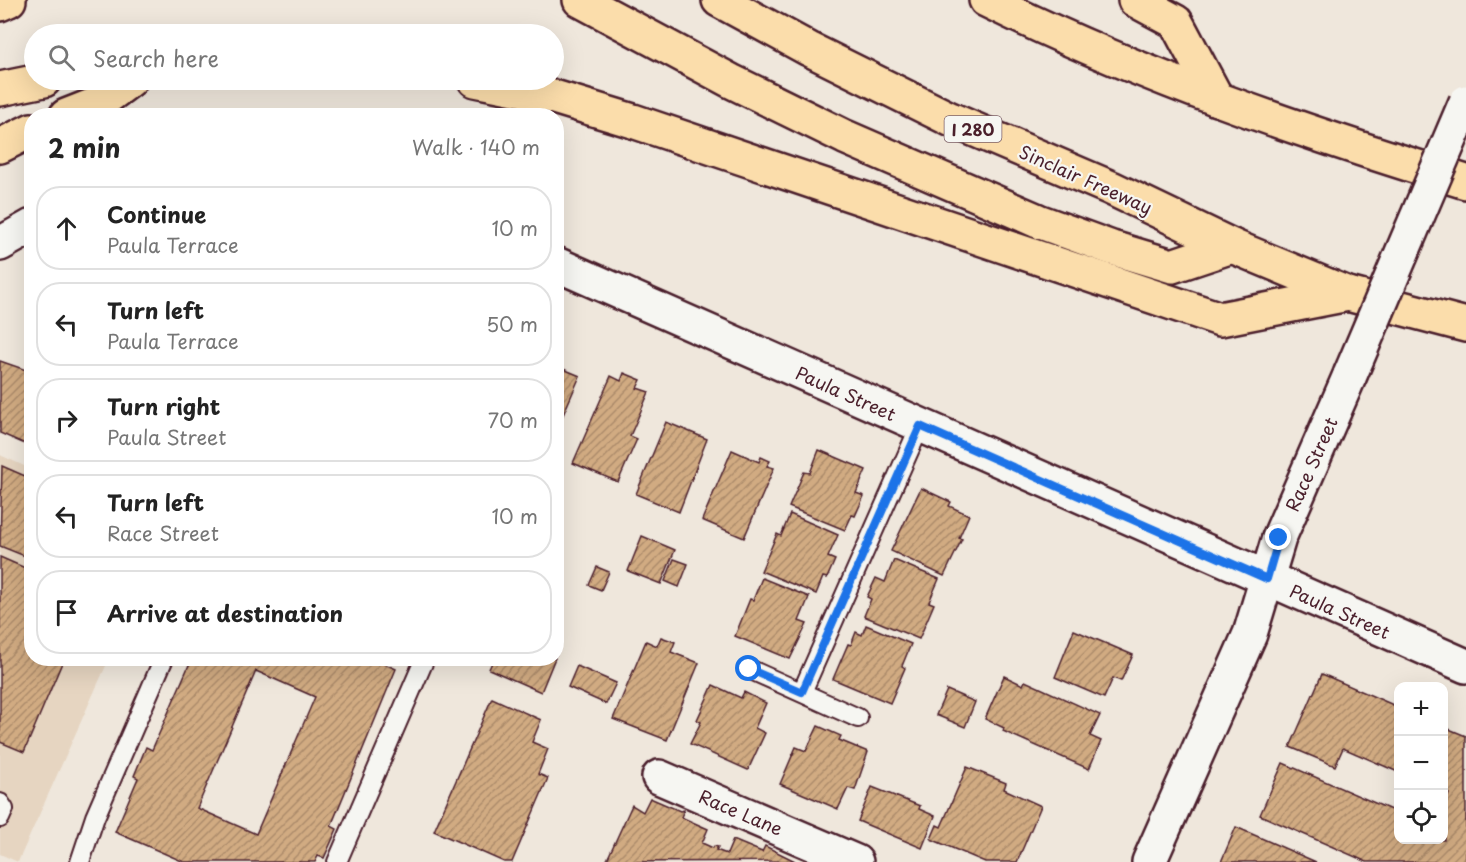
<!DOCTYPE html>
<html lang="en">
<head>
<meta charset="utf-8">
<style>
  :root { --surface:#fff; --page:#f6f6f6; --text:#222; --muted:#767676; --line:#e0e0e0 }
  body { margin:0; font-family:"Playpen Sans",sans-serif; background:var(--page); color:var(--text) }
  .controls { position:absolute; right:18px; bottom:18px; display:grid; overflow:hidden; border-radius:12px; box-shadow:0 6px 24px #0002 }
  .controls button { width:54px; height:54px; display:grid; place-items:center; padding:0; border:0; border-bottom:2px solid var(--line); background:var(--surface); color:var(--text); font:30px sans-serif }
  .stop { position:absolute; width:18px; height:18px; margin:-14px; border:4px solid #1a73e8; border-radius:50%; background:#fff }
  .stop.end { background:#1a73e8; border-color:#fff; box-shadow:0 2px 6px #0008 }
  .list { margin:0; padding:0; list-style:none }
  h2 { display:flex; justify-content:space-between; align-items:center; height:78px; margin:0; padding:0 24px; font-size:26px }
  h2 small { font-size:20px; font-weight:400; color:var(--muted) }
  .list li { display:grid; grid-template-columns:39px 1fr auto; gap:18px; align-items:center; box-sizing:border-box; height:84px; margin:0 12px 12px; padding:0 12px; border:2px solid var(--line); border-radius:24px }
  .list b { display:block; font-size:22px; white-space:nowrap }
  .list p { margin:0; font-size:20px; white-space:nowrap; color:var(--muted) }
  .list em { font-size:20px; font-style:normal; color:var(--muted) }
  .icon { flex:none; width:33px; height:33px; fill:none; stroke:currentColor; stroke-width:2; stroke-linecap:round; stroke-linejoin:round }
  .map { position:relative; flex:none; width:1466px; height:862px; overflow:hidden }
  .search { position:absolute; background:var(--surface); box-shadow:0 6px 24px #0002; left:24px; top:24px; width:540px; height:66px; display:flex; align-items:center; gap:15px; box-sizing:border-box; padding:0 21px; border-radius:33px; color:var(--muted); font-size:22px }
  .panel { position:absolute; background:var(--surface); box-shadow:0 6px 24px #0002; left:24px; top:108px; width:540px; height:558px; border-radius:24px }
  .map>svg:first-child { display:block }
  .built { fill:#e6d5c1 }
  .building { fill:url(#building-hatch); stroke:#4a1f2b; stroke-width:1.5; fill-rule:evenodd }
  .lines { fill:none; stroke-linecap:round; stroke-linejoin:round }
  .service-casing { stroke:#4a1f2b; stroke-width:22 }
  .minor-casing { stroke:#4a1f2b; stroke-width:38 }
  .tertiary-casing { stroke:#4a1f2b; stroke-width:38 }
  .motorway-casing { stroke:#4a1f2b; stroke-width:38 }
  .service { stroke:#f6f6f2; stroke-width:18 }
  .minor { stroke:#f6f6f2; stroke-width:33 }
  .tertiary { stroke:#f6f6f2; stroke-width:33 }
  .motorway { stroke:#fbddab; stroke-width:33 }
  .tertiary-bridge-casing { stroke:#4a1f2b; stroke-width:38; stroke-linecap:butt }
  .tertiary-bridge { stroke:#f6f6f2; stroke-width:33 }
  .route { stroke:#1a73e8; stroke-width:8 }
  .labels { text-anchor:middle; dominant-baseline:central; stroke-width:4.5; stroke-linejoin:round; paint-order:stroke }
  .shield { fill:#f6f6f2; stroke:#7e6067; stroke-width:1.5 }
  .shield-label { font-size:16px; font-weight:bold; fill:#4a1f2b }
  .street-label { font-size:18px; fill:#4a1f2b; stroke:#f6f6f2 }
</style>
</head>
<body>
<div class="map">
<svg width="1466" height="862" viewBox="0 0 1466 862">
  <defs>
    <pattern id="building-hatch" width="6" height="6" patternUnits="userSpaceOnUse" patternTransform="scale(1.5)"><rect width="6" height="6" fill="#d1ab82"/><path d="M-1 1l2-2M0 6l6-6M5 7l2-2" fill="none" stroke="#ac8b6b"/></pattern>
  </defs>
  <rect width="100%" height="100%" fill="#efe7dc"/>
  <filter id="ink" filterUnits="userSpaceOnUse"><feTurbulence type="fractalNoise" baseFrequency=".0167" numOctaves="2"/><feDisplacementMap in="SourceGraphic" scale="12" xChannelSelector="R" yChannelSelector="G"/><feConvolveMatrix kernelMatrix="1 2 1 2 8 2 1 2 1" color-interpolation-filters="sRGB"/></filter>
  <g filter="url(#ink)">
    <!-- built -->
    <path class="built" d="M 0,455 L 31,469 L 32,658 L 109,659 L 18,862 L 0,854 Z"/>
    <!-- building -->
    <g class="building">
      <path d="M 0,361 L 32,372 L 32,447 L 0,433 Z"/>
      <path d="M 556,366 L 580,376 L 556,431 Z"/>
      <path d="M 624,373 L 641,380 L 637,388 L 649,392 L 630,436 L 637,439 L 618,482 L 573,463 L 611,376 L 621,381 Z"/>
      <path d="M 666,422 L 707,439 L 679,512 L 636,494 Z"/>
      <path d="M 732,450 L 759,462 L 761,457 L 770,461 L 767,466 L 774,468 L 744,538 L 702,520 Z"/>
      <path d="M 819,450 L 866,470 L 856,493 L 864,496 L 855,516 L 852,515 L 845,530 L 789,507 L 804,472 L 810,473 Z"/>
      <path d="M 2,466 L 32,479 L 32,559 L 0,546 Z"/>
      <path d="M 921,488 L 951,502 L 949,506 L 969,515 L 959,538 L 962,539 L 944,576 L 891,551 Z"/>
      <path d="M 790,514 L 838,535 L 828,557 L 835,560 L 827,578 L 823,577 L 816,594 L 761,571 L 777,534 L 781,536 Z"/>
      <path d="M 642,536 L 675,550 L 661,584 L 628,571 Z"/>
      <path d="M 0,557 L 32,571 L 32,658 L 64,658 L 24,752 L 0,742 Z"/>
      <path d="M 674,559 L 688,564 L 679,587 L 665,581 Z"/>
      <path d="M 894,560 L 939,579 L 929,602 L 934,604 L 919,639 L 864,616 L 871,599 L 867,597 L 876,578 L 885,582 Z"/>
      <path d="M 597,567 L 609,572 L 601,590 L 589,585 Z"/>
      <path d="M 762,578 L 809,597 L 799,621 L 807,624 L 790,659 L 735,636 L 750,599 L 753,600 Z"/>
      <path d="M 866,625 L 911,644 L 902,666 L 905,668 L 890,703 L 833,679 L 848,644 L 851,645 L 856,632 L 862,635 Z"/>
      <path d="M 1074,630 L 1133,655 L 1121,681 L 1113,678 L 1104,698 L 1055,677 Z"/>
      <path d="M 661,637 L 675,642 L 671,652 L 699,663 L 667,740 L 613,719 L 646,641 L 657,646 Z"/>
      <path d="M 556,642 L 561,644 L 556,655 Z"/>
      <path d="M 192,658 L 371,658 L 396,669 L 331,826 L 337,829 L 324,858 L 318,856 L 315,862 L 184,862 L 115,832 L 138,778 L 134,776 L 146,747 L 152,750 ZM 256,671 L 315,697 L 256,834 L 197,808 Z"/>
      <path d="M 494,658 L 555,658 L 541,692 L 489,669 Z"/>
      <path d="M 577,666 L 616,683 L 606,704 L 568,687 Z"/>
      <path d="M 1322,674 L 1398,707 L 1398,772 L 1343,748 L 1335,766 L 1290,747 Z"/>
      <path d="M 1004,676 L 1023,685 L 1025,681 L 1100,715 L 1090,736 L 1101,741 L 1089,769 L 1003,731 L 1004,728 L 985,719 Z"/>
      <path d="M 713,685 L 741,698 L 744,692 L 766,703 L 755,728 L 765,733 L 748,770 L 690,744 L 701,722 L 697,720 Z"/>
      <path d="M 947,690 L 975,702 L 965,727 L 936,715 Z"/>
      <path d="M 492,698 L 541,720 L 532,742 L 548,749 L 538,774 L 548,778 L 512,862 L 504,862 L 434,831 Z"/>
      <path d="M 818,726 L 841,736 L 839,740 L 868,752 L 855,790 L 848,788 L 838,809 L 780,784 L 796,747 L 806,751 Z"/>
      <path d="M 1444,727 L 1466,736 L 1466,862 L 1367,862 L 1260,815 L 1283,763 L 1398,813 L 1398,840 L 1444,840 L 1444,807 L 1449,794 L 1444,792 Z"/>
      <path d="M 967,767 L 1006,783 L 1004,789 L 1041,806 L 1017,862 L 985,862 L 931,839 L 937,825 L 941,827 Z"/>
      <path d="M 872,787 L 920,806 L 919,809 L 935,816 L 922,848 L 858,821 Z"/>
      <path d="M 650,798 L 680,811 L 684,810 L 681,817 L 708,829 L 702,843 L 713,848 L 714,846 L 718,847 L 716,850 L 727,854 L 733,840 L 762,852 L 765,846 L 795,861 L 606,862 L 632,805 L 643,812 Z"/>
      <path d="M 1236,827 L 1316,862 L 1221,862 Z"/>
    </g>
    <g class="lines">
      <defs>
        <g id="service">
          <path d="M 749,669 L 858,718"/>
          <path d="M 802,692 L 920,426"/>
          <path d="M 0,803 L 4,809 L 0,818"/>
          <path d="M 80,862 L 95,817 L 164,658"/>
          <path d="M 337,862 L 423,663"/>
        </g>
        <g id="minor">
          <path d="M 0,244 L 32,226"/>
          <path d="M 556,264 L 1466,666"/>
          <path d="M 659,777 L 856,862"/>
        </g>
        <path id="tertiary" d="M 1149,862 L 1250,634 L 1279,538 L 1350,375"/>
        <g id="motorway">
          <path d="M 580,0 L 731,81 L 845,137 L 1038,221 L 1112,248 L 1172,266 L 1232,246"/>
          <path d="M 719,0 L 809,49 L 950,119 L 1111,188 L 1232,246 L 1348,294 L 1466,325"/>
          <path d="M 986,0 C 1140,76 1302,132 1466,182"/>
          <path d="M 1135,0 L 1176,22 L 1217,99"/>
          <path d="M 0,4 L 9,0"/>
          <path d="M 475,80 L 544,94 L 633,121 L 1220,319 L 1348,294"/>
          <path d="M 0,89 L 44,80"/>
          <path d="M 66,116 L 99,103 L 130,80"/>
          <path d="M 0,146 L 32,130"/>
        </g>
      </defs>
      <!-- service casing -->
      <use href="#service" class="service-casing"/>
      <!-- minor casing -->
      <use href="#minor" class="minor-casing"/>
      <!-- tertiary casing -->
      <use href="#tertiary" class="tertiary-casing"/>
      <!-- motorway casing -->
      <use href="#motorway" class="motorway-casing"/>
      <!-- service -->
      <use href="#service" class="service"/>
      <!-- minor -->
      <use href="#minor" class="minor"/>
      <!-- tertiary -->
      <use href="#tertiary" class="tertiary"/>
      <!-- motorway -->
      <use href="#motorway" class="motorway"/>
      <defs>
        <path id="tertiary-bridge" d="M 1350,375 L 1466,102"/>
      </defs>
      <!-- tertiary-bridge casing -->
      <use href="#tertiary-bridge" class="tertiary-bridge-casing"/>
      <!-- tertiary-bridge -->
      <use href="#tertiary-bridge" class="tertiary-bridge"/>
    </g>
  </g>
  <g class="lines" filter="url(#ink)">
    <!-- route -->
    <path class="route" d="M 749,669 L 802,692 L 920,426 L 1267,579 L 1279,538"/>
  </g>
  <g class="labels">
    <!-- shield labels -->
    <rect class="shield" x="944.5" y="116" width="57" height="26" rx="4.5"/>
    <g class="shield-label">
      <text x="973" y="129">I 280</text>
    </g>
    <!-- street labels -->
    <g class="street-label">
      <text transform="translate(1086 179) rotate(24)">Sinclair Freeway</text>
      <text transform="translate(846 393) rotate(24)">Paula Street</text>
      <text transform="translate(1311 464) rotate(-66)">Race Street</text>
      <text transform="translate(1340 611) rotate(24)">Paula Street</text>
      <text transform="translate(741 812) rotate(23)">Race Lane</text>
    </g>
  </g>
</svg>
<div class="controls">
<button>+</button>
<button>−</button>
<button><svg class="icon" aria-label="locate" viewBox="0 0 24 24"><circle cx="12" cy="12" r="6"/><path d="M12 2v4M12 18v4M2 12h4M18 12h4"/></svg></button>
</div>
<div class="stop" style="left:749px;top:669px"></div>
<div class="stop end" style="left:1279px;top:538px"></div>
<div class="search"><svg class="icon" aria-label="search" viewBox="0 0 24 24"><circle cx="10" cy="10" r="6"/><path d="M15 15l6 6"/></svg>Search here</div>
<section class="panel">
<h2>2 min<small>Walk · 140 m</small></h2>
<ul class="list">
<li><svg class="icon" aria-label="ahead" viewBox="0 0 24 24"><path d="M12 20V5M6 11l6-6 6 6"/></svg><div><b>Continue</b><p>Paula Terrace</p></div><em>10 m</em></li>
<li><svg class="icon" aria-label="left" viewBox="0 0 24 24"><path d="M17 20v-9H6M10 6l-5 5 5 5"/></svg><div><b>Turn left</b><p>Paula Terrace</p></div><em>50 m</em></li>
<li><svg class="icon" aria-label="right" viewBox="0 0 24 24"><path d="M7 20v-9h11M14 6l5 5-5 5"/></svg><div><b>Turn right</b><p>Paula Street</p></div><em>70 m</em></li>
<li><svg class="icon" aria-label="left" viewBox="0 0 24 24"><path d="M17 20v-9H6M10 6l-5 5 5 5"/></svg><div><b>Turn left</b><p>Race Street</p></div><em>10 m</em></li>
<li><svg class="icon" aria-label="arrive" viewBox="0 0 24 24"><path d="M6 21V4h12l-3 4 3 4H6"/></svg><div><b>Arrive at destination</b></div></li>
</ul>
</section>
</div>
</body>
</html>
